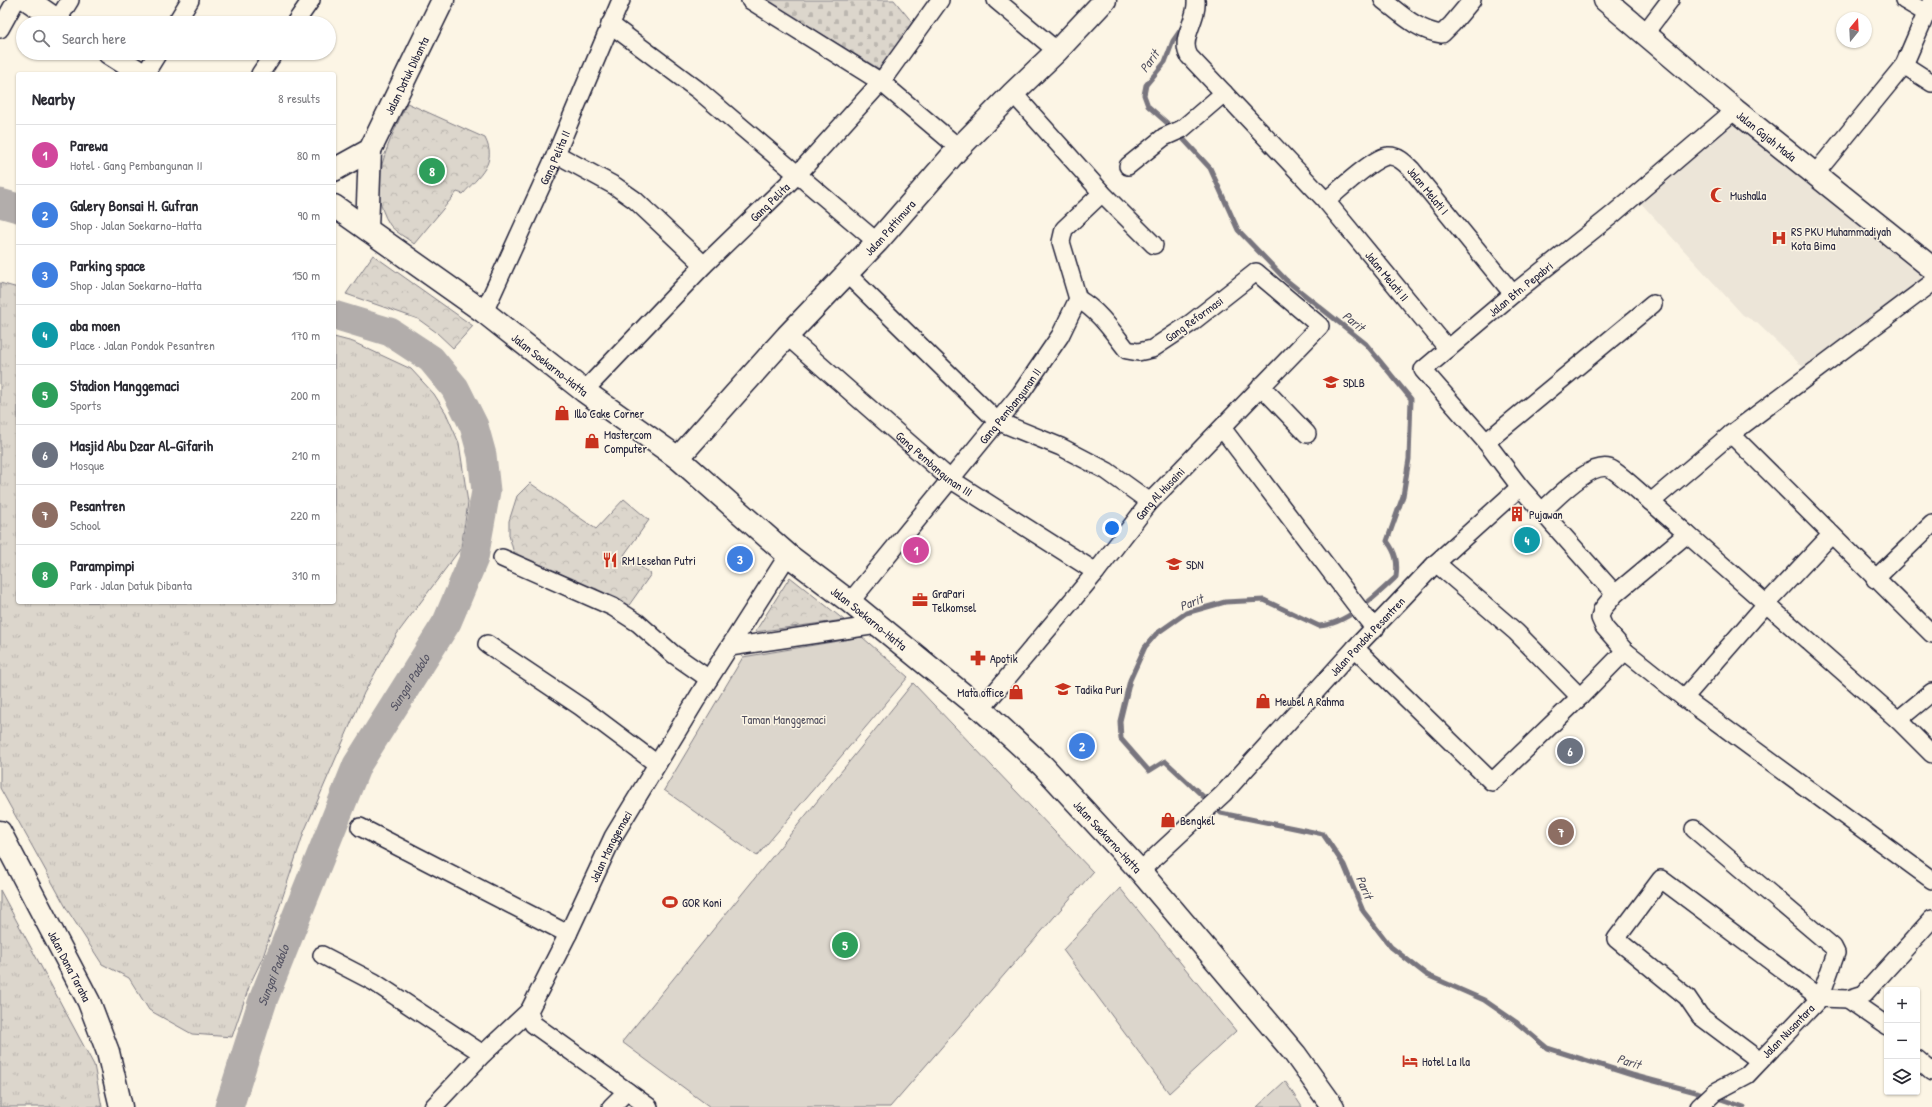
<!DOCTYPE html>
<html lang="en">
<head>
<meta charset="utf-8">
<style>
  :root { --surface:#fff; --page:#f2f2f3; --text:#2b2b33; --muted:#7c7c81; --line:#e1e1e2; --accent:#b45309 }
  body { margin:0; font-family:"Patrick Hand",sans-serif; background:var(--page); color:var(--text) }
  .controls { position:absolute; right:12px; bottom:12px; display:grid; overflow:hidden; border-radius:4px; box-shadow:0 1px 3px #0004 }
  .controls button { width:36px; height:36px; display:grid; place-items:center; padding:0; border:0; border-bottom:1px solid var(--line); background:var(--surface); color:var(--text); font:20px sans-serif }
  .compass { position:absolute; left:1836px; top:12px; width:36px; height:36px; border-radius:50%; background:var(--surface); box-shadow:0 1px 3px #0004; rotate:18deg }
  .you { position:absolute; left:1112px; top:528px; width:14px; height:14px; margin:-10px; border:3px solid #fff; border-radius:50%; background:#1a73e8; box-shadow:0 0 0 6px #1a73e833 }
  .badge { display:grid; place-items:center; width:26px; height:26px; border-radius:50%; background:var(--accent); color:#fff; font-size:13px; font-weight:700 }
  .pin { position:absolute; translate:-50% -50%; border:2px solid #fff; box-shadow:0 1px 4px #0006 }
  .list { margin:0; padding:0; list-style:none }
  h2 { display:flex; justify-content:space-between; align-items:center; height:52px; margin:0; padding:0 16px; font-size:17px }
  h2 small { font-size:13px; font-weight:400; color:var(--muted) }
  .list li { display:grid; grid-template-columns:26px 1fr auto; gap:12px; align-items:center; box-sizing:border-box; height:60px; padding:0 16px; border-top:1px solid var(--line) }
  .list b { display:block; font-size:15px; white-space:nowrap }
  .list p { margin:0; font-size:13px; white-space:nowrap; color:var(--muted) }
  .list em { font-size:13px; font-style:normal; color:var(--muted) }
  .icon { flex:none; width:22px; height:22px; fill:none; stroke:currentColor; stroke-width:2; stroke-linecap:round; stroke-linejoin:round }
  .map { position:relative; flex:none; width:1932px; height:1107px; overflow:hidden }
  .search { position:absolute; background:var(--surface); box-shadow:0 1px 3px #0004; left:16px; top:16px; width:320px; height:44px; display:flex; align-items:center; gap:10px; box-sizing:border-box; padding:0 14px; border-radius:22px; color:var(--muted); font-size:15px }
  .panel { position:absolute; background:var(--surface); box-shadow:0 1px 3px #0004; left:16px; top:72px; width:320px; height:532px; border-radius:4px }
  .map>svg:first-child { display:block }
  .built { fill:#ece5d8 }
  .grass { fill:url(#grass-tufts); stroke:#7f7c84 }
  .forest { fill:url(#forest-crowns); stroke:#7f7c84 }
  .cemetery { fill:url(#cemetery-stones); stroke:#7f7c84 }
  .garden { fill:#dcd6cc; stroke:#7f7c84 }
  .lines { fill:none; stroke-linecap:round; stroke-linejoin:round }
  .stream { stroke:#78757e; stroke-width:5 }
  .river { stroke:#b2adab; stroke-width:29 }
  .street-casing { stroke:#22223b; stroke-width:20 }
  .secondary-casing { stroke:#22223b; stroke-width:25 }
  .highway-casing { stroke:#22223b; stroke-width:25 }
  .street { stroke:#fcf5e5; stroke-width:17 }
  .secondary { stroke:#fcf5e5; stroke-width:22 }
  .highway { stroke:#fcf5e5; stroke-width:22 }
  .labels { text-anchor:middle; dominant-baseline:central; stroke-width:3; stroke-linejoin:round; paint-order:stroke }
  .street-label { font-size:12px; fill:#22223b; stroke:#fcf5e5 }
  .poi-label { font-size:12px; fill:#22223b; stroke:#fcf5e5; text-anchor:start }
  .park-label { font-size:12px; fill:#504f5f; stroke:#fcf5e5 }
  .water-label { font-size:13px; font-style:italic; fill:#545362; stroke:#fcf5e5 }
</style>
</head>
<body>
<div class="map">
<svg width="1932" height="1107" viewBox="0 0 1932 1107">
  <defs>
    <pattern id="grass-tufts" width="24" height="20" patternUnits="userSpaceOnUse"><rect width="24" height="20" fill="#dcd6cc"/><path d="M3 7l-1-3M5 7V3M7 7l1-3M15 17l-1-3M17 17v-4M19 17l1-3" fill="none" stroke="#bcb7b0"/></pattern>
    <pattern id="forest-crowns" width="20" height="18" patternUnits="userSpaceOnUse"><rect width="20" height="18" fill="#dcd6cc"/><path d="M2 6a3 3 0 1 1 6 0M12 15a3 3 0 1 1 6 0" fill="none" stroke="#bcb7b0"/></pattern>
    <pattern id="cemetery-stones" width="16" height="16" patternUnits="userSpaceOnUse"><rect width="16" height="16" fill="#dcd6cc"/><path d="M2 7V4a2 2 0 0 1 4 0v3zM10 15v-3a2 2 0 0 1 4 0v3z" fill="#bcb7b0"/></pattern>
  </defs>
  <rect width="100%" height="100%" fill="#fcf5e5"/>
  <filter id="ink" filterUnits="userSpaceOnUse"><feTurbulence type="fractalNoise" baseFrequency=".025" numOctaves="2"/><feDisplacementMap in="SourceGraphic" scale="8" xChannelSelector="R" yChannelSelector="G"/><feConvolveMatrix kernelMatrix="1 2 1 2 8 2 1 2 1" color-interpolation-filters="sRGB"/></filter>
  <g filter="url(#ink)">
    <!-- built -->
    <path class="built" d="M 1735,118 L 1932,276 L 1806,370 L 1757,323 L 1743,315 L 1638,200 Z"/>
    <!-- grass -->
    <g class="grass">
      <path d="M 0,283 L 18,288 L 18,602 L 334,602 L 334,337 L 353,342 L 411,369 L 434,394 L 446,413 L 459,443 L 468,503 L 461,548 L 397,634 L 364,693 L 304,832 L 263,957 L 250,984 L 232,1037 L 192,1034 L 149,1010 L 129,978 L 102,964 L 68,911 L 0,788 Z"/>
      <path d="M 0,890 L 94,1065 L 102,1107 L 0,1107 Z"/>
    </g>
    <!-- forest -->
    <g class="forest">
      <path d="M 407,103 L 485,138 C 498,163 479,176 463,194 L 457,192 L 414,244 C 407,238 395,232 390,225 C 364,186 390,140 407,103 Z"/>
      <path d="M 373,255 L 473,326 L 453,348 L 436,332 L 418,319 L 346,294 Z"/>
      <path d="M 530,483 L 596,529 L 624,499 L 649,520 L 624,555 L 651,574 L 627,608 L 521,564 L 513,550 L 509,535 L 509,521 L 517,496 Z"/>
      <path d="M 790,577 L 844,620 L 755,632 Z"/>
    </g>
    <!-- cemetery -->
    <path class="cemetery" d="M 766,0 L 894,0 L 912,22 L 881,70 Z"/>
    <!-- garden -->
    <g class="garden">
      <path d="M 862,637 L 908,677 L 757,856 L 664,790 L 743,657 Z"/>
      <path d="M 913,683 L 1093,872 L 890,1107 L 710,1107 L 622,1042 Z"/>
      <path d="M 1120,888 L 1236,1031 L 1169,1093 L 1063,950 Z"/>
      <path d="M 1285,1081 L 1302,1107 L 1257,1107 Z"/>
    </g>
    <g class="lines">
      <!-- stream -->
      <g class="stream">
        <path d="M 1182,28 L 1173,41 L 1165,62 L 1146,85 L 1144,95 L 1148,106 L 1175,130 L 1210,168 L 1238,230 L 1286,280 L 1366,344 L 1411,399 L 1409,459 L 1403,496 L 1387,541 C 1396,553 1398,562 1396,577 C 1377,595 1346,625 1319,626 L 1264,600 L 1225,602 L 1186,613 L 1156,634 L 1145,647 L 1130,680 L 1120,721 L 1121,739 L 1149,771 L 1165,761 L 1221,813 L 1323,834 L 1344,865 L 1363,911 L 1391,947 L 1427,975 L 1484,1000 L 1516,1022 L 1547,1048 L 1632,1075 L 1707,1095"/>
        <path d="M 1715,1097 L 1744,1107"/>
      </g>
      <!-- river -->
      <g class="river">
        <path d="M 0,203 L 18,208"/>
        <path id="s1" d="M 229,1107 L 263,1000 L 357,765 L 447,622 L 474,558 L 486,491 L 482,455 L 474,426 L 455,388 L 431,359 L 390,332 L 334,315"/>
      </g>
      <defs>
        <g id="street">
          <path d="M 750,0 L 881,82 L 959,148"/>
          <path d="M 996,0 L 1057,51"/>
          <path id="s2" d="M 1196,0 C 1198,20 1179,38 1189,56 L 1326,201 L 1448,349"/>
          <path d="M 1383,0 C 1401,14 1418,31 1442,34 L 1452,24 L 1472,0"/>
          <path d="M 1904,0 L 1926,13"/>
          <path d="M 57,21 L 70,0"/>
          <path d="M 176,23 L 190,0"/>
          <path d="M 295,23 L 311,0"/>
          <path d="M 610,24 L 698,90 L 877,242"/>
          <path d="M 0,29 L 16,0"/>
          <path d="M 1645,33 L 1670,0"/>
          <path d="M 1904,65 L 1932,83"/>
          <path d="M 145,74 L 158,53"/>
          <path d="M 260,74 L 274,53"/>
          <path d="M 1013,93 L 1102,193 L 1154,245"/>
          <path d="M 556,154 L 615,186 L 635,200 L 704,265"/>
          <path d="M 1128,166 L 1164,137 L 1182,129 L 1224,93"/>
          <path d="M 1815,174 L 1904,65 L 1932,0"/>
          <path id="s3" d="M 1326,201 C 1338,191 1374,157 1388,156 C 1398,155 1406,164 1412,170 L 1513,294"/>
          <path d="M 847,274 L 997,421 L 1061,447 L 1107,471 L 1150,502"/>
          <path d="M 1932,283 L 1731,434 L 1651,502 L 1687,534 L 1615,594 L 1605,606 L 1602,610 L 1600,618 L 1604,627 L 1625,651 L 1684,698 L 1932,880"/>
          <path id="s4" d="M 484,312 L 556,154 L 621,0"/>
          <path id="s5" d="M 787,336 L 950,479 L 1096,572"/>
          <path d="M 1261,386 L 1307,434"/>
          <path id="s6" d="M 584,391 L 704,265 L 797,175 L 881,82 L 940,0"/>
          <path d="M 1222,428 L 1356,605 L 1375,629"/>
          <path d="M 1731,434 L 1932,634"/>
          <path d="M 1486,442 L 1653,304"/>
          <path d="M 1542,511 C 1556,499 1594,457 1613,470 C 1626,479 1638,491 1651,502"/>
          <path d="M 1687,534 L 1898,720 L 1932,754"/>
          <path d="M 502,558 L 613,607 L 638,623 L 673,654 L 709,679"/>
          <path d="M 1436,563 L 1516,632 L 1580,697 L 1625,651"/>
          <path d="M 1875,579 L 1932,524"/>
          <path id="s7" d="M 1615,594 L 1520,487 L 1486,442 L 1423,370 L 1513,294 L 1612,215 L 1735,110"/>
          <path id="s8" d="M 850,602 L 1021,393 L 1060,336 L 1078,299 L 1061,242 L 1064,229 L 1102,193"/>
          <path d="M 487,644 L 581,707 L 657,764"/>
          <path d="M 730,647 L 878,625"/>
          <path d="M 1355,648 L 1492,782 L 1580,697"/>
          <path d="M 1684,698 L 1766,604 L 1831,535"/>
          <path id="s9" d="M 981,709 L 1096,572 L 1150,502 L 1320,326 L 1256,272 L 1191,323 L 1152,349 L 1138,352 L 1127,350 C 1112,331 1099,311 1078,299"/>
          <path d="M 1898,720 L 1932,692"/>
          <path d="M 360,827 L 568,934"/>
          <path d="M 1694,829 L 1833,947 L 1836,953 L 1820,998 L 1747,1075 L 1715,1092 L 1699,1107"/>
          <path id="s10" d="M 1140,871 L 1223,794 L 1355,648 L 1436,563 L 1520,487"/>
          <path d="M 322,955 L 374,982 L 483,1054"/>
          <path d="M 1820,998 L 1848,999 L 1864,994 L 1932,919"/>
          <path d="M 1848,999 L 1887,1026"/>
          <path d="M 1917,1059 L 1932,1072"/>
          <path d="M 1760,1061 L 1700,1016 L 1687,997 L 1616,939 L 1661,879 L 1820,998"/>
          <path d="M 433,1107 L 483,1054 L 529,1011"/>
          <path d="M 611,1107 L 627,1091"/>
          <path id="s11" d="M 649,1107 L 533,1024 L 529,1011 L 568,934 L 613,837 L 709,679 L 788,555"/>
        </g>
        <g id="secondary">
          <path id="s12" d="M 1605,0 L 1735,110 L 1932,268"/>
          <path id="s13" d="M 334,170 L 370,150 L 443,0"/>
          <path d="M 367,229 L 370,150"/>
          <path id="s14" d="M 678,458 L 787,336 L 877,242 L 959,148 L 1013,93 L 1057,51 L 1105,0"/>
          <path id="s15" d="M 0,832 L 89,1002 L 108,1052 L 121,1107"/>
        </g>
        <g id="highway">
          <path d="M 28,0 L 61,23"/>
          <path d="M 109,53 L 142,74"/>
          <path id="s16" d="M 334,206 L 484,312 L 584,391 L 678,458 L 788,555 L 850,602 L 981,709 L 1043,766 L 1140,871 L 1295,1054 L 1333,1107"/>
        </g>
      </defs>
      <!-- street casing -->
      <use href="#street" class="street-casing"/>
      <!-- secondary casing -->
      <use href="#secondary" class="secondary-casing"/>
      <!-- highway casing -->
      <use href="#highway" class="highway-casing"/>
      <!-- street -->
      <use href="#street" class="street"/>
      <!-- secondary -->
      <use href="#secondary" class="secondary"/>
      <!-- highway -->
      <use href="#highway" class="highway"/>
    </g>
  </g>
  <!-- icons -->
  <defs>
    <symbol id="mosque-bare" viewBox="-9 -9 18 18"><path d="M3.5-4.9A6 6 0 1 0 3.5 4.9A5 5 0 1 1 3.5-4.9Z" fill="#c8321e" stroke="#fcf5e5" stroke-width="2.5" paint-order="stroke"/></symbol>
    <symbol id="hospital-bare" viewBox="-9 -9 18 18"><path d="M-5-5h3v3.5h4V-5h3V5h-3V1.5h-4V5h-3Z" fill="#c8321e" stroke="#fcf5e5" stroke-width="2.5" paint-order="stroke"/></symbol>
    <symbol id="school-bare" viewBox="-9 -9 18 18"><path d="M0-5L7-2L0 1L-7-2ZM-4 1L0 2.5L4 1V4Q0 6-4 4Z" fill="#c8321e" stroke="#fcf5e5" stroke-width="2.5" paint-order="stroke"/></symbol>
    <symbol id="shop-bare" viewBox="-9 -9 18 18"><path d="M-5-2.5h2.3a2.7 3.5 0 0 1 5.4 0H5L5.5 6h-11ZM-1.5-2.5h3a1.5 2.3 0 0 0-3 0Z" fill="#c8321e" stroke="#fcf5e5" stroke-width="2.5" paint-order="stroke"/></symbol>
    <symbol id="building-bare" viewBox="-9 -9 18 18"><path d="M-4-6H4V6H1V3H-1V6H-4ZM-2.5-4.3h1.7v1.8h-1.7ZM.8-4.3h1.7v1.8H.8ZM-2.5-1h1.7V.8h-1.7ZM.8-1h1.7V.8H.8Z" fill="#c8321e" stroke="#fcf5e5" stroke-width="2.5" paint-order="stroke"/></symbol>
    <symbol id="restaurant-bare" viewBox="-9 -9 18 18"><path d="M-5-6h1v4h1v-4h1v4h1v-4h1v5L-1.5 .5V6h-2V.5L-5-1ZM5-6V6H3V1.5H1.5Q1.5-4 5-6Z" fill="#c8321e" stroke="#fcf5e5" stroke-width="2.5" paint-order="stroke"/></symbol>
    <symbol id="office-bare" viewBox="-9 -9 18 18"><path d="M-6-3h4V-5.5h4V-3h4V5H-6ZM-1-4.5V-3h2v-1.5ZM-6 0V1H6V0Z" fill="#c8321e" stroke="#fcf5e5" stroke-width="2.5" paint-order="stroke"/></symbol>
    <symbol id="pharmacy-bare" viewBox="-9 -9 18 18"><path d="M-2-6h4v4h4v4h-4v4h-4v-4h-4v-4h4Z" fill="#c8321e" stroke="#fcf5e5" stroke-width="2.5" paint-order="stroke"/></symbol>
    <symbol id="stadium-bare" viewBox="-9 -9 18 18"><path d="M0-5a6.5 5 0 1 0 0 10a6.5 5 0 1 0 0-10ZM-3.5-1.8h7v3.6h-7Z" fill="#c8321e" stroke="#fcf5e5" stroke-width="2.5" paint-order="stroke"/></symbol>
    <symbol id="hotel-bare" viewBox="-9 -9 18 18"><path d="M-6-4.5h1.5V1H6V5H4.5V3h-9V5H-6ZM-4 0a1.8 1.8 0 1 1 3.6 0ZM.5 0V-2.5h3Q6-2.5 6 0Z" fill="#c8321e" stroke="#fcf5e5" stroke-width="2.5" paint-order="stroke"/></symbol>
  </defs>
  <g fill-rule="evenodd">
    <use href="#mosque-bare" x="1707" y="184" width="22" height="22"/>
    <use href="#hospital-bare" x="1768" y="227" width="22" height="22"/>
    <use href="#school-bare" x="1320" y="371" width="22" height="22"/>
    <use href="#shop-bare" x="551" y="402" width="22" height="22"/>
    <use href="#shop-bare" x="581" y="430" width="22" height="22"/>
    <use href="#building-bare" x="1506" y="503" width="22" height="22"/>
    <use href="#restaurant-bare" x="599" y="549" width="22" height="22"/>
    <use href="#school-bare" x="1163" y="553" width="22" height="22"/>
    <use href="#office-bare" x="909" y="589" width="22" height="22"/>
    <use href="#pharmacy-bare" x="967" y="647" width="22" height="22"/>
    <use href="#school-bare" x="1052" y="678" width="22" height="22"/>
    <use href="#shop-bare" x="1005" y="681" width="22" height="22"/>
    <use href="#shop-bare" x="1252" y="690" width="22" height="22"/>
    <use href="#shop-bare" x="1157" y="809" width="22" height="22"/>
    <use href="#stadium-bare" x="659" y="891" width="22" height="22"/>
    <use href="#hotel-bare" x="1399" y="1050" width="22" height="22"/>
  </g>
  <g class="labels">
    <!-- street labels -->
    <g class="street-label">
      <text stroke="none"><textPath href="#s13" startOffset="124">Jalan Datuk Dibanta</textPath></text>
      <text stroke="none"><textPath href="#s12" startOffset="211">Jalan Gajah Mada</textPath></text>
      <text stroke="none"><textPath href="#s4" startOffset="170">Gang Pelita II</textPath></text>
      <text stroke="none"><textPath href="#s3" startOffset="132">Jalan Melati I</textPath></text>
      <text stroke="none"><textPath href="#s6" startOffset="265">Gang Pelita</textPath></text>
      <text stroke="none"><textPath href="#s14" startOffset="313">Jalan Pattimura</textPath></text>
      <text stroke="none"><textPath href="#s2" startOffset="354">Jalan Melati II</textPath></text>
      <text stroke="none"><textPath href="#s7" startOffset="422">Jalan Btn. Pepabri</textPath></text>
      <text transform="translate(1194 319) rotate(-36)">Gang Reformasi</text>
      <text stroke="none"><textPath href="#s16" startOffset="268">Jalan Soekarno-Hatta</textPath></text>
      <text stroke="none"><textPath href="#s8" startOffset="253">Gang Pembangunan II</textPath></text>
      <text stroke="none"><textPath href="#s5" startOffset="195">Gang Pembangunan III</textPath></text>
      <text stroke="none"><textPath href="#s9" startOffset="280">Gang Al Husaini</textPath></text>
      <text stroke="none"><textPath href="#s16" startOffset="676">Jalan Soekarno-Hatta</textPath></text>
      <text stroke="none"><textPath href="#s10" startOffset="327">Jalan Pondok Pesantren</textPath></text>
      <text stroke="none"><textPath href="#s16" startOffset="1000">Jalan Soekarno-Hatta</textPath></text>
      <text stroke="none"><textPath href="#s11" startOffset="340">Jalan Manggemaci</textPath></text>
      <text stroke="none"><textPath href="#s15" startOffset="151">Jalan Dana Taraha</textPath></text>
      <text transform="translate(1788 1031) rotate(-46)">Jalan Nusantara</text>
    </g>
    <!-- poi labels -->
    <g class="poi-label">
      <text x="1730" y="195">Mushalla</text>
      <text x="1791" y="231">RS PKU Muhammadiyah<tspan x="1791" dy="14">Kota Bima</tspan></text>
      <text x="1343" y="382">SDLB</text>
      <text x="574" y="413">Illo Cake Corner</text>
      <text x="604" y="434">Mastercom<tspan x="604" dy="14">Computer</tspan></text>
      <text x="1529" y="514">Pujawan</text>
      <text x="622" y="560">RM Lesehan Putri</text>
      <text x="1186" y="564">SDN</text>
      <text x="932" y="593">GraPari<tspan x="932" dy="14">Telkomsel</tspan></text>
      <text x="990" y="658">Apotik</text>
      <text x="1075" y="689">Tadika Puri</text>
      <text x="1004" y="692" text-anchor="end">Mata office</text>
      <text x="1275" y="701">Meubel A Rahma</text>
      <text x="1180" y="820">Bengkel</text>
      <text x="682" y="902">GOR Koni</text>
      <text x="1422" y="1061">Hotel La Ila</text>
    </g>
    <!-- park labels -->
    <g class="park-label">
      <text x="784" y="719">Taman Manggemaci</text>
    </g>
    <!-- water labels -->
    <g class="water-label">
      <text transform="translate(1149 61) rotate(-55)">Parit</text>
      <text transform="translate(1354 321) rotate(39)">Parit</text>
      <text transform="translate(1191 602) rotate(-21)">Parit</text>
      <text stroke="none"><textPath href="#s1" startOffset="463">Sungai Padolo</textPath></text>
      <text transform="translate(1365 887) rotate(67)">Parit</text>
      <text stroke="none"><textPath href="#s1" startOffset="139">Sungai Padolo</textPath></text>
      <text transform="translate(1629 1061) rotate(17)">Parit</text>
    </g>
  </g>
</svg>
<div class="controls">
<button>+</button>
<button>−</button>
<button><svg class="icon" aria-label="layers" viewBox="0 0 24 24"><path d="M12 4l9 5-9 5-9-5zM3 14l9 5 9-5"/></svg></button>
</div>
<svg class="compass" viewBox="-18 -18 36 36"><path d="M0-13l5 13h-10z" fill="#e53935"/><path d="M0 13l5-13h-10z" fill="#7c7c81"/></svg>
<div class="you"></div>
<div class="pin badge" style="left:916px;top:550px;background:#d1479c">1</div>
<div class="pin badge" style="left:1082px;top:746px;background:#3f7fe0">2</div>
<div class="pin badge" style="left:740px;top:559px;background:#3f7fe0">3</div>
<div class="pin badge" style="left:1527px;top:540px;background:#0f9aa8">4</div>
<div class="pin badge" style="left:845px;top:945px;background:#2e9e5b">5</div>
<div class="pin badge" style="left:1570px;top:751px;background:#6b7280">6</div>
<div class="pin badge" style="left:1561px;top:832px;background:#8d6e63">7</div>
<div class="pin badge" style="left:432px;top:171px;background:#2e9e5b">8</div>
<div class="search"><svg class="icon" aria-label="search" viewBox="0 0 24 24"><circle cx="10" cy="10" r="6"/><path d="M15 15l6 6"/></svg>Search here</div>
<section class="panel">
<h2>Nearby<small>8 results</small></h2>
<ul class="list">
<li><span class="badge" style="background:#d1479c">1</span><div><b>Parewa</b><p>Hotel · Gang Pembangunan II</p></div><em>80 m</em></li>
<li><span class="badge" style="background:#3f7fe0">2</span><div><b>Galery Bonsai H. Gufran</b><p>Shop · Jalan Soekarno-Hatta</p></div><em>90 m</em></li>
<li><span class="badge" style="background:#3f7fe0">3</span><div><b>Parking space</b><p>Shop · Jalan Soekarno-Hatta</p></div><em>150 m</em></li>
<li><span class="badge" style="background:#0f9aa8">4</span><div><b>aba moen</b><p>Place · Jalan Pondok Pesantren</p></div><em>170 m</em></li>
<li><span class="badge" style="background:#2e9e5b">5</span><div><b>Stadion Manggemaci</b><p>Sports</p></div><em>200 m</em></li>
<li><span class="badge" style="background:#6b7280">6</span><div><b>Masjid Abu Dzar Al-Gifarih</b><p>Mosque</p></div><em>210 m</em></li>
<li><span class="badge" style="background:#8d6e63">7</span><div><b>Pesantren</b><p>School</p></div><em>220 m</em></li>
<li><span class="badge" style="background:#2e9e5b">8</span><div><b>Parampimpi</b><p>Park · Jalan Datuk Dibanta</p></div><em>310 m</em></li>
</ul>
</section>
</div>
</body>
</html>
